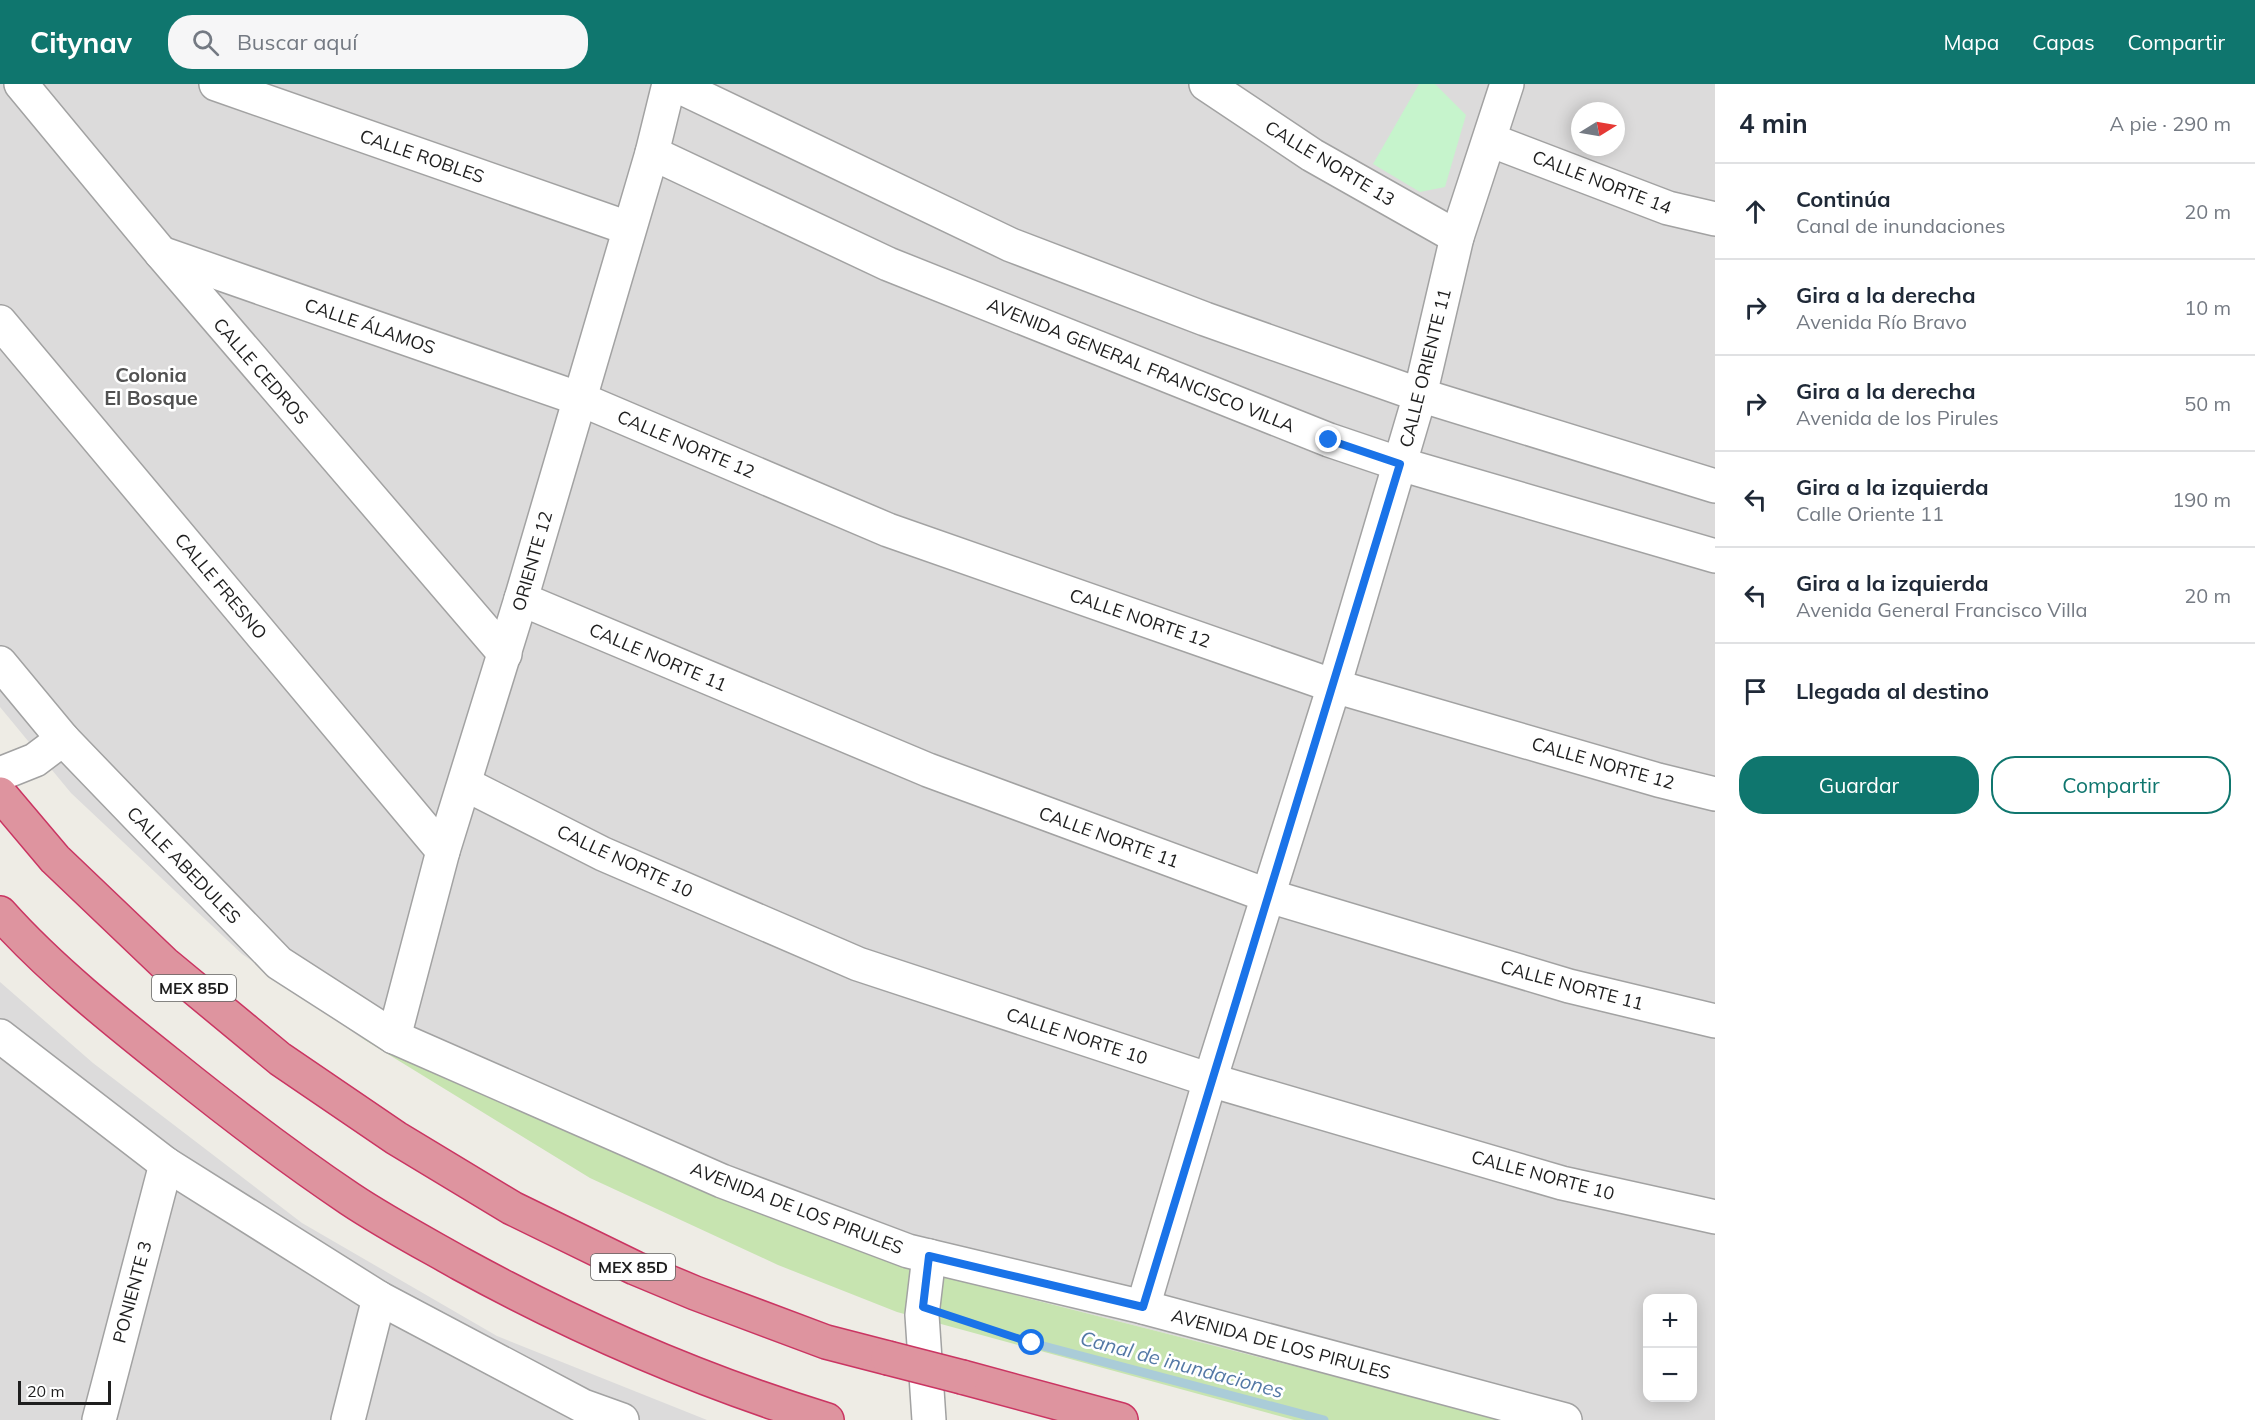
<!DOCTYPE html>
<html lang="es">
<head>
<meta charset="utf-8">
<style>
  :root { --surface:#fff; --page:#f6f6f7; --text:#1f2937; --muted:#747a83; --line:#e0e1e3; --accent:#0f766e }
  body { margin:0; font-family:Mulish,sans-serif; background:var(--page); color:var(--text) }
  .controls { position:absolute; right:18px; bottom:18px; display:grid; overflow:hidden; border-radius:12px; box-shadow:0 3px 15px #0003 }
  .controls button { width:54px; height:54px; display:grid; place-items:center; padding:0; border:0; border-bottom:2px solid var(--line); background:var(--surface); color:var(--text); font:30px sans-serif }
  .compass { position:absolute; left:1571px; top:18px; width:54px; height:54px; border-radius:50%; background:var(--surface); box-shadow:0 3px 15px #0003; rotate:79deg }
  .scale { position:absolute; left:18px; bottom:15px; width:93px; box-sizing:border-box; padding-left:6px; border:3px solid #1e1e1e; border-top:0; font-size:16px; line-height:21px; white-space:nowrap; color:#1e1e1e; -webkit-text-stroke:4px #fff; paint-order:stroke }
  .stop { position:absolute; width:18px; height:18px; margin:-14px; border:4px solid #1a73e8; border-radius:50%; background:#fff }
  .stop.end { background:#1a73e8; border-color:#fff; box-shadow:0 2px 6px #0008 }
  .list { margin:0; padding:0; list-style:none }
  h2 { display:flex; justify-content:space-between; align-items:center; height:78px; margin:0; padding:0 24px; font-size:26px }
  h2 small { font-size:20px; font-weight:400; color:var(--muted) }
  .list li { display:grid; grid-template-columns:39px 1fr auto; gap:18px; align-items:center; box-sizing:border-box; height:96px; padding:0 24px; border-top:2px solid var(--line) }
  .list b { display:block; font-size:22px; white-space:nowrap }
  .list p { margin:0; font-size:20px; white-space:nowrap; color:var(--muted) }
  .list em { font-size:20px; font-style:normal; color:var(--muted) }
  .actions { display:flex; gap:12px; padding:18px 24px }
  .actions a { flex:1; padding:14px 0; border:2px solid var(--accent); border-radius:24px; text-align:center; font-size:21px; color:var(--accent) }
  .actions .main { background:var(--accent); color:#fff }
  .icon { flex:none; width:33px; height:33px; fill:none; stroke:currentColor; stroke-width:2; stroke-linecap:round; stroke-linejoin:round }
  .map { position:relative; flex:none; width:1715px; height:1336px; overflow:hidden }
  header { display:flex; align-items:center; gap:36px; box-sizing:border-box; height:84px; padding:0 30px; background:var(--accent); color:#fff }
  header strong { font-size:28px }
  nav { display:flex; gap:33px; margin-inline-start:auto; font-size:21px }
  .search { width:420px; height:54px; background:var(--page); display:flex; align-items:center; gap:15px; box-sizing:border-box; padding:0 21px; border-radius:24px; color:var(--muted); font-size:22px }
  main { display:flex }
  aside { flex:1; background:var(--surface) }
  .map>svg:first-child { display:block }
  .residential { fill:#dcdbdb; fill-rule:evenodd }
  .grass { fill:#c7e4b0 }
  .park { fill:#c6f4cc }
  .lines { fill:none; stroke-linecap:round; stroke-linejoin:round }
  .stream { stroke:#aaccd8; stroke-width:9 }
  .minor-casing { stroke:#a2a2a2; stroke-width:36 }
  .highway-casing { stroke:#ca3562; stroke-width:36 }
  .path { stroke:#ed8878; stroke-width:4; stroke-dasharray:3 3; stroke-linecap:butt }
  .minor { stroke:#fff; stroke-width:33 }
  .highway { stroke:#de949f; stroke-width:33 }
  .highway-bridge-casing { stroke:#ca3562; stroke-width:36; stroke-linecap:butt }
  .highway-bridge { stroke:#de949f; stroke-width:33 }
  .route { stroke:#1a73e8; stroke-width:8 }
  .labels { text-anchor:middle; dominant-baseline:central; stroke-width:5; stroke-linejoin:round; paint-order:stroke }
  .shield { fill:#fff; stroke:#626262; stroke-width:1.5 }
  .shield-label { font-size:16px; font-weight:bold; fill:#1e1e1e }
  .street-label { font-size:18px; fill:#1e1e1e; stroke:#fff }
  .neighbourhood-label { font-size:20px; font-weight:bold; fill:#515151; stroke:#fff }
  .water-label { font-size:20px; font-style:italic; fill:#5479a5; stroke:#fff }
</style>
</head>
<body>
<header>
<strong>Citynav</strong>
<div class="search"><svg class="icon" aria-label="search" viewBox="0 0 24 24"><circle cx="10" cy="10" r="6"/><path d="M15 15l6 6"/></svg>Buscar aquí</div>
<nav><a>Mapa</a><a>Capas</a><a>Compartir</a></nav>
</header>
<main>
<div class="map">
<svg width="1715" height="1336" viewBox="0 0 1715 1336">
  <rect width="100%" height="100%" fill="#eeece5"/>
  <!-- residential -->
  <g class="residential">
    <path d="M 0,0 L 1715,0 L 1715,1336 L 1505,1336 L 894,1180 L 704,1103 L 360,953 L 242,870 L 71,709 L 0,623 ZM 1580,27 L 1616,27 L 1616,63 L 1580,63 ZM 1648,1214 L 1692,1214 L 1692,1314 L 1648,1314 Z"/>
    <path d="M 0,898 L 93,979 L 302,1139 L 497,1252 L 707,1336 L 0,1336 Z"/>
  </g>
  <!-- grass -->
  <path class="grass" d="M 360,953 L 704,1103 L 894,1180 L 1505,1336 L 1294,1336 L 897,1228 L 778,1181 L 590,1094 Z"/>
  <!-- park -->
  <path class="park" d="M 1419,0 L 1435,0 L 1466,31 L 1445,103 L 1420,108 L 1373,80 Z"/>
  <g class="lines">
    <!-- stream -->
    <path class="stream" d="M 1032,1259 L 1324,1336"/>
    <defs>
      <g id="minor">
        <path d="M 21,0 L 161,169 L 505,570"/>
        <path d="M 216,0 L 628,144"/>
        <path d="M 674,0 L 1011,161 L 1205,235 L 1420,311 L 1715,402"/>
        <path d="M 1206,0 L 1312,71 L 1457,153"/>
        <path d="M 1490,56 L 1668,124 L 1715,135"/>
        <path d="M 652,69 L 888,180 L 1329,356 L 1400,380 L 1715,472"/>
        <path d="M 161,169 L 580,315 L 888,446 L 1334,602 L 1658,696 L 1715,710"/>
        <path d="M 0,238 L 443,767"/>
        <path d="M 521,515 L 928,686 L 1269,812 L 1569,902 L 1715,937"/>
        <path d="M 0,579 L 63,655 L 279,879 L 394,953 L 722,1097 L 908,1167 L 1143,1223 L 1565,1336"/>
        <path d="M 0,690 L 35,676 L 63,655"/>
        <path d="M 465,700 L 603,770 L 858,880 L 1210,996 L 1562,1099 L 1715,1133"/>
        <path d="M 0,952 L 166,1080 L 379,1214 L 583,1322 L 622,1336"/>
        <path d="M 394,953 L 443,767 L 521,515 L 652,69 L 669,0"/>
        <path d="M 929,1172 L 922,1231 L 929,1336"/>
        <path d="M 1143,1223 L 1210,996 L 1334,602 L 1420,311 L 1457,153 L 1507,0"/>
        <path d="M 99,1336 L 166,1080"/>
        <path d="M 348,1336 L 379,1214"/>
      </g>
      <g id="highway">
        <path d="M 0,710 L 55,775 L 164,879 L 280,975 L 396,1054 L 512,1124 L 635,1184 L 695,1209 L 826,1258 L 888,1274"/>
        <path d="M 0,829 C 50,885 114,936 173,983 C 230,1029 289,1074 350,1115 C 386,1139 424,1159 461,1180 C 578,1244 700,1297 827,1336"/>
        <path d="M 962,1293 L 1121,1336"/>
      </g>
    </defs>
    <!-- minor casing -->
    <use href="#minor" class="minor-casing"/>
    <!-- highway casing -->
    <use href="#highway" class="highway-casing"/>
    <!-- path -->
    <path class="path" d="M 955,1233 L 1032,1259"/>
    <!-- minor -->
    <use href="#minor" class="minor"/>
    <!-- highway -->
    <use href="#highway" class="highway"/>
    <defs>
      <path id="highway-bridge" d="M 888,1274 L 962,1293"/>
    </defs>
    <!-- highway-bridge casing -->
    <use href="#highway-bridge" class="highway-bridge-casing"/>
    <!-- highway-bridge -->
    <use href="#highway-bridge" class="highway-bridge"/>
  </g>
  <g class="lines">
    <!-- route -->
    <path class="route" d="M 1032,1259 L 923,1223 L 929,1172 L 1143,1223 C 1227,941 1316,662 1400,380 L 1329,356"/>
  </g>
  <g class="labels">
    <!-- shield labels -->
    <g class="shield">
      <rect x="152" y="891" width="84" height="26" rx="4.5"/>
      <rect x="591" y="1170" width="84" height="26" rx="4.5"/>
    </g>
    <g class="shield-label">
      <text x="194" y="904">MEX 85D</text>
      <text x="633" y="1183">MEX 85D</text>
    </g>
    <!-- street labels -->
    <g class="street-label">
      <text transform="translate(422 72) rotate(19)">CALLE ROBLES</text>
      <text transform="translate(1330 79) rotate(31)">CALLE NORTE 13</text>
      <text transform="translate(1602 98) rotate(21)">CALLE NORTE 14</text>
      <text transform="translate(370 242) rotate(19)">CALLE ÁLAMOS</text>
      <text transform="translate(1141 281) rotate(22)">AVENIDA GENERAL FRANCISCO VILLA</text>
      <text transform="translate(1425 284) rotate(-76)">CALLE ORIENTE 11</text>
      <text transform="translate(261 287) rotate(49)">CALLE CEDROS</text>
      <text transform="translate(686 360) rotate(23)">CALLE NORTE 12</text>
      <text transform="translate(532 477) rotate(-74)">ORIENTE 12</text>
      <text transform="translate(221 502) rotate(50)">CALLE FRESNO</text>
      <text transform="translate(1140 534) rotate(19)">CALLE NORTE 12</text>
      <text transform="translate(658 573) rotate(23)">CALLE NORTE 11</text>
      <text transform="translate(1603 679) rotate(16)">CALLE NORTE 12</text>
      <text transform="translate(1109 753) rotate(20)">CALLE NORTE 11</text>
      <text transform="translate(625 777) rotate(25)">CALLE NORTE 10</text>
      <text transform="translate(184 781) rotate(46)">CALLE ABEDULES</text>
      <text transform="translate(1572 901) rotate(15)">CALLE NORTE 11</text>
      <text transform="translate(1077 952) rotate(18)">CALLE NORTE 10</text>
      <text transform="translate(1543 1091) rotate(15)">CALLE NORTE 10</text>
      <text transform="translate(797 1124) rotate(21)">AVENIDA DE LOS PIRULES</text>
      <text transform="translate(132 1208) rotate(-75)">PONIENTE 3</text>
      <text transform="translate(1281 1260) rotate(15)">AVENIDA DE LOS PIRULES</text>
    </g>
    <!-- neighbourhood labels -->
    <g class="neighbourhood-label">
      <text x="151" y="290">Colonia<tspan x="151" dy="23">El Bosque</tspan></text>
    </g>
    <!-- water labels -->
    <g class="water-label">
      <text transform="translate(1182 1280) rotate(15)">Canal de inundaciones</text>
    </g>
  </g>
</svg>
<div class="controls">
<button>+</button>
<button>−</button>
</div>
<svg class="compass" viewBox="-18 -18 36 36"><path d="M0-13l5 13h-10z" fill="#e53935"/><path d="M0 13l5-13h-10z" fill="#747a83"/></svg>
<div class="scale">20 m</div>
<div class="stop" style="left:1032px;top:1259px"></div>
<div class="stop end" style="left:1329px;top:356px"></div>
</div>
<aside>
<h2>4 min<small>A pie · 290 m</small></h2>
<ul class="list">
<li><svg class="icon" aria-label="ahead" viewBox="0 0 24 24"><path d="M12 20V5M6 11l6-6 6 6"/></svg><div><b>Continúa</b><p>Canal de inundaciones</p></div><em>20 m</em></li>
<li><svg class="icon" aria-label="right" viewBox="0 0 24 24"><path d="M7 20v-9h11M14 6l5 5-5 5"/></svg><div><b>Gira a la derecha</b><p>Avenida Río Bravo</p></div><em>10 m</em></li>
<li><svg class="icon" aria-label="right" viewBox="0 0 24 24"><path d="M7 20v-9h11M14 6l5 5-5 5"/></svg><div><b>Gira a la derecha</b><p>Avenida de los Pirules</p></div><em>50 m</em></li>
<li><svg class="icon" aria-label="left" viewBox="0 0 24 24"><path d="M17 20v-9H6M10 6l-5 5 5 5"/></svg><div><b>Gira a la izquierda</b><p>Calle Oriente 11</p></div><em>190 m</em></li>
<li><svg class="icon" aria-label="left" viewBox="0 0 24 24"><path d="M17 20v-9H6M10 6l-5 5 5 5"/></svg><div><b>Gira a la izquierda</b><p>Avenida General Francisco Villa</p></div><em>20 m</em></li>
<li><svg class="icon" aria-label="arrive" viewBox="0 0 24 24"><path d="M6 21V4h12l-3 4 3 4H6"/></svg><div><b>Llegada al destino</b></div></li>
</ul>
<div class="actions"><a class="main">Guardar</a><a>Compartir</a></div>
</aside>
</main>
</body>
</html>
